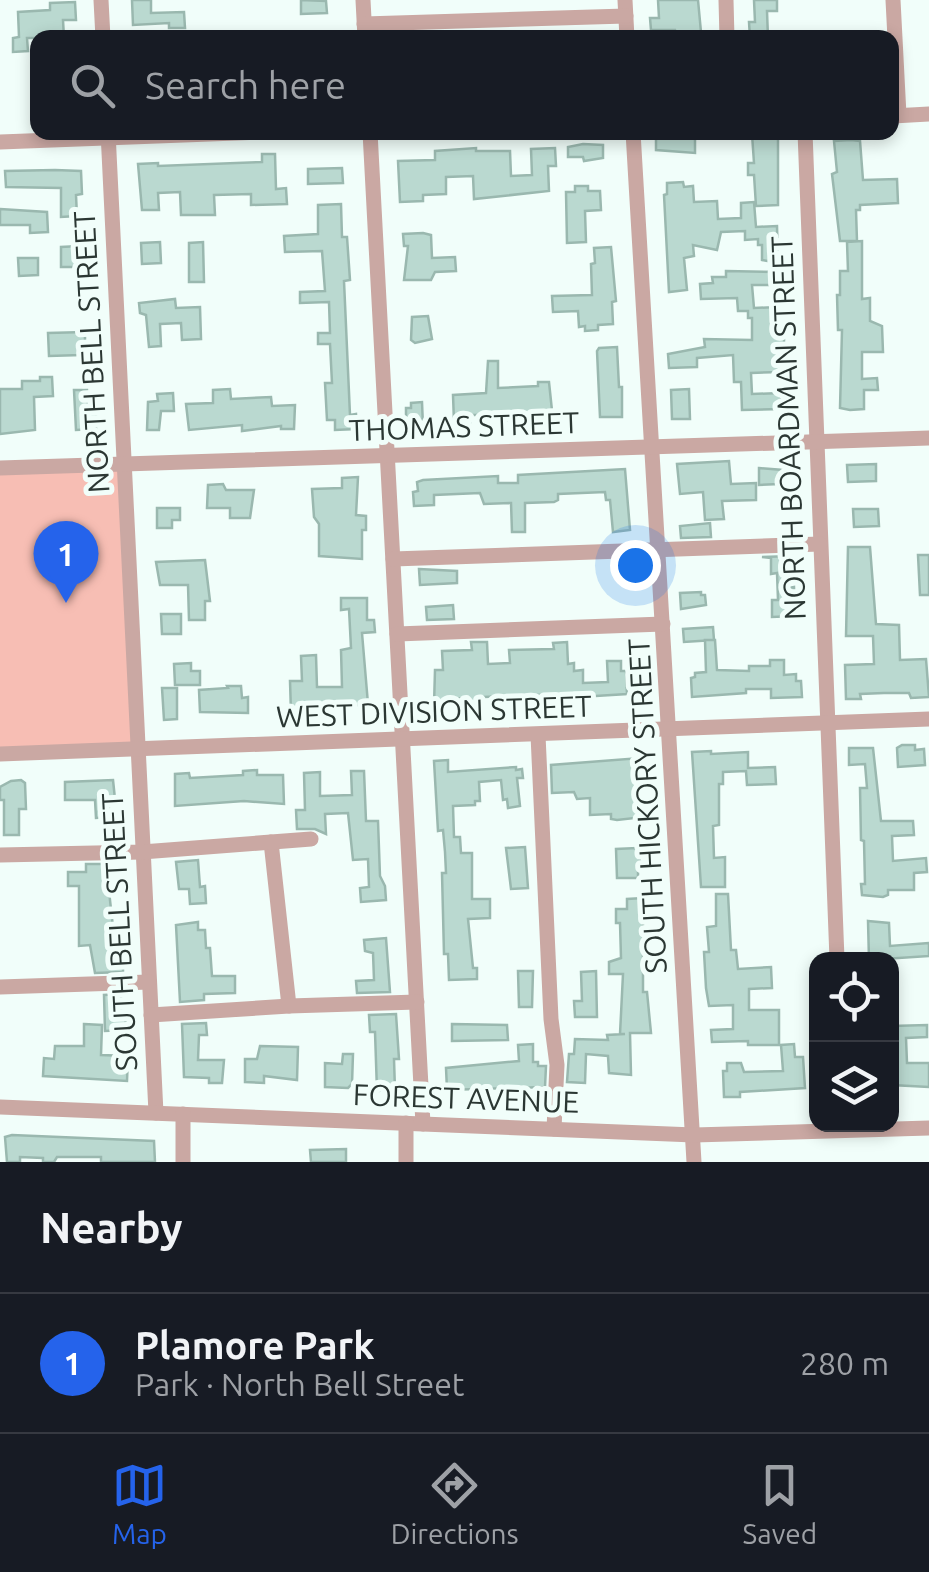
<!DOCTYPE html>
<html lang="en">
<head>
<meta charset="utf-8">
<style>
  :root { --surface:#171b24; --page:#242831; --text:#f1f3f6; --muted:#9ea1a6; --line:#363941; --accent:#2563eb }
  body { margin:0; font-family:Ubuntu,sans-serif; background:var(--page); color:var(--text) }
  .controls { position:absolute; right:30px; bottom:30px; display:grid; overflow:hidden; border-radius:20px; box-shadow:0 5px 15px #0003 }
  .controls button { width:90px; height:90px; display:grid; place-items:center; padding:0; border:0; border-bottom:2px solid var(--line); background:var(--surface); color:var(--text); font:50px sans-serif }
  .you { position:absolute; left:635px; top:565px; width:35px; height:35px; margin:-25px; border:8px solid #fff; border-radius:50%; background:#1a73e8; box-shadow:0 0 0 15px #1a73e833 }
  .badge { display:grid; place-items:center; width:65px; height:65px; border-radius:50%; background:var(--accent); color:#fff; font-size:32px; font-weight:700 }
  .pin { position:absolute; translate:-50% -82px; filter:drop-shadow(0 2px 5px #0008) }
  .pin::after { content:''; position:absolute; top:52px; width:35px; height:30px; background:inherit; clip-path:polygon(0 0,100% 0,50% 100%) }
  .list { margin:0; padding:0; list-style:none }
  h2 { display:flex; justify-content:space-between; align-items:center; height:130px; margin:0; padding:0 40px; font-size:42px }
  h2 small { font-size:32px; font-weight:400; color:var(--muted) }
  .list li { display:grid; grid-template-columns:65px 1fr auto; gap:30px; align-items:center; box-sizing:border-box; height:140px; padding:0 40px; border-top:2px solid var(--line) }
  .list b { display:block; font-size:38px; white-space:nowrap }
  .list p { margin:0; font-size:32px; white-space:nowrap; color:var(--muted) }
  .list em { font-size:32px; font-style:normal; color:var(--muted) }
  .icon { flex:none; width:55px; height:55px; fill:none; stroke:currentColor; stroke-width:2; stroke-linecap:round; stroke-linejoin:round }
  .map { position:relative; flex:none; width:929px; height:1162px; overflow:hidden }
  .search { position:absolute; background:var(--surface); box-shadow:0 5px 15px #0003; left:30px; right:30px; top:30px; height:110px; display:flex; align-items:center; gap:25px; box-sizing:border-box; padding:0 35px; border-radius:20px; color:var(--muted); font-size:38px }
  .sheet { height:270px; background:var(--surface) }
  nav { display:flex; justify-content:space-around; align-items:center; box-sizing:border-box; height:140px; border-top:2px solid var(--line); background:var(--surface); font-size:28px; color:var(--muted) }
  nav a { display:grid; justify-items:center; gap:5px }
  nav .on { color:var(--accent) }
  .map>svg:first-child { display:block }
  .green { fill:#f7beb4 }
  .building { fill:#bad9d0; stroke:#9ab8af; stroke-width:2.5 }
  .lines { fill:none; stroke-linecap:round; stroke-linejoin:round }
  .minor { stroke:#caa8a3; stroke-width:15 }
  .labels { text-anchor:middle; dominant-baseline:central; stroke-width:10; stroke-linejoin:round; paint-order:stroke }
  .street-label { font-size:30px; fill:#2b3733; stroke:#f1fefa }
</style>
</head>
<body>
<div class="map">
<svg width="929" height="1162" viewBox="0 0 929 1162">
  <rect width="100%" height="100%" fill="#f1fefa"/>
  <!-- green -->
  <path class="green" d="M 125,464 L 139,749 L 0,754 L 0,468 Z"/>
  <!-- building -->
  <g class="building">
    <path d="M 132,0 L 151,0 L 151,13 L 184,12 L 185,28 L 169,28 L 169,23 L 133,25 Z"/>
    <path d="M 301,0 L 326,1 L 327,13 L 301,14 Z"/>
    <path d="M 658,0 L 698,0 L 701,32 L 676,34 L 675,30 L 651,30 L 650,18 L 659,18 Z"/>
    <path d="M 754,0 L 777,0 L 777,11 L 767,11 L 768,38 L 750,38 L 749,22 L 755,22 Z"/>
    <path d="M 75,2 L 76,20 L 63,20 L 64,38 L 27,38 L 28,51 L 13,52 L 13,38 L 19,37 L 18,12 L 50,10 L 50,3 Z"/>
    <path d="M 752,134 L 778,135 L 778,205 L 756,206 L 754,175 L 748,175 L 748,163 L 754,163 Z"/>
    <path d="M 656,135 L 695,136 L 695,153 L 656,150 Z"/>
    <path d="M 851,140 L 860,141 L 863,180 L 897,179 L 898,203 L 860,205 L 860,210 L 856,210 L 857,241 L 840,241 L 832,174 L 837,172 L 834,141 Z"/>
    <path d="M 583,144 L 603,145 L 603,158 L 584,161 L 583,157 L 568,157 L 568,147 Z"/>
    <path d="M 476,148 L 476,151 L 510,151 L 511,176 L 532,175 L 531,149 L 555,148 L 556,166 L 548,166 L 549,191 L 474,199 L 473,176 L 446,177 L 446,194 L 423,195 L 423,201 L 400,202 L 398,161 L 435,160 L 435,151 Z"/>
    <path d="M 262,154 L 275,154 L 276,189 L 286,188 L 287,204 L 251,205 L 251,194 L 214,195 L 215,215 L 181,215 L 180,192 L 158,193 L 159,210 L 142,210 L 138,164 L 158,163 L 158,166 L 262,162 Z"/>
    <path d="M 342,168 L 343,183 L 308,184 L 308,169 Z"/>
    <path d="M 55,170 L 81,171 L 82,194 L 76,195 L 77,216 L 61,217 L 61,188 L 6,187 L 5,171 Z"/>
    <path d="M 683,182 L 684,187 L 693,186 L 694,202 L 717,201 L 718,219 L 741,218 L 741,203 L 754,202 L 756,227 L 777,226 L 778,263 L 762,260 L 762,245 L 758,245 L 758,239 L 745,240 L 745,231 L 721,232 L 717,250 L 693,245 L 694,256 L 684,258 L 687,290 L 669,292 L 664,195 L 667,194 L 667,183 Z"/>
    <path d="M 575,186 L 588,186 L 588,191 L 600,191 L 601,210 L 585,211 L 586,242 L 567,243 L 566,192 L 575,192 Z"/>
    <path d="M 341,204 L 342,237 L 347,237 L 350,280 L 344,281 L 350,415 L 356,414 L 357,429 L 335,430 L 335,420 L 327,420 L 325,383 L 332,383 L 330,344 L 318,344 L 318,333 L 330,333 L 329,302 L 300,303 L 300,292 L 325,291 L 322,251 L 285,252 L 284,236 L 318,234 L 318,205 Z"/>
    <path d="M 0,209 L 47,212 L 48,232 L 30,233 L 30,225 L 0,225 Z"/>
    <path d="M 423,233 L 431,235 L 432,258 L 455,257 L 456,271 L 435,272 L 431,280 L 404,280 L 408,246 L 404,246 L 403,234 Z"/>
    <path d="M 862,241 L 862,299 L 870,298 L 870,321 L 882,326 L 883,352 L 862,352 L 862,379 L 877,378 L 878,390 L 864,390 L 864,409 L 850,410 L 840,408 L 842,330 L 838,330 L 837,295 L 840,295 L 840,271 L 848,271 L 847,242 Z"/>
    <path d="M 160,242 L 161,263 L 142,264 L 141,243 Z"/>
    <path d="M 203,242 L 204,282 L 189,282 L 189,243 Z"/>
    <path d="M 79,246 L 79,267 L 61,267 L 61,247 Z"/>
    <path d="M 611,247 L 616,301 L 612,302 L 613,324 L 598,325 L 598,330 L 585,331 L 585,326 L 579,327 L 578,311 L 553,312 L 552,296 L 592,295 L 591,264 L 595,263 L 594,248 Z"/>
    <path d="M 18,258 L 38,258 L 38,275 L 19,276 Z"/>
    <path d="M 726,271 L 777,272 L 776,285 L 752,285 L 754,308 L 776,307 L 777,329 L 784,330 L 784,344 L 779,345 L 780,372 L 751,373 L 752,394 L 780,393 L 781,409 L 742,410 L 741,382 L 734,382 L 733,355 L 697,358 L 697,367 L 669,368 L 668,354 L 705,347 L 704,339 L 752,340 L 752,318 L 748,318 L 748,311 L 738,311 L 737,298 L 701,299 L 700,284 L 713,283 L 712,277 L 726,277 Z"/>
    <path d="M 175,299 L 176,308 L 200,307 L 201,339 L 182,340 L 181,323 L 160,324 L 161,346 L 149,347 L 146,315 L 140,313 L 139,303 Z"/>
    <path d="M 428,316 L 432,339 L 415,343 L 411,340 L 412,317 Z"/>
    <path d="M 85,332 L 85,347 L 80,347 L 81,355 L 49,356 L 48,333 Z"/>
    <path d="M 617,347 L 619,387 L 622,387 L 622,417 L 600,417 L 597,351 L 599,348 Z"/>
    <path d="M 488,361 L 498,361 L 498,388 L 538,386 L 538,382 L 549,382 L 553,420 L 508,421 L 508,415 L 469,415 L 470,422 L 454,422 L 453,395 L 486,393 Z"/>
    <path d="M 40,377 L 52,377 L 53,396 L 34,397 L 35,430 L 0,434 L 0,389 L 22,389 L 22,381 L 40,381 Z"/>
    <path d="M 230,389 L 231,399 L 271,397 L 272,406 L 295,405 L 294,429 L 281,429 L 281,426 L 242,431 L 242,425 L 189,430 L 186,404 L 213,403 L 213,390 Z"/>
    <path d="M 689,389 L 690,419 L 672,419 L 671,390 Z"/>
    <path d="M 74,390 L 87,390 L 88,411 L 96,413 L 96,429 L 76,430 Z"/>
    <path d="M 173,393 L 174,411 L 161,411 L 159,430 L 147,430 L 148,402 L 158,401 L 157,394 Z"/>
    <path d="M 422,402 L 423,426 L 412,426 L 412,423 L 406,423 L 406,408 L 411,408 L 411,403 Z"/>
    <path d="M 729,461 L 731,484 L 756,483 L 756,500 L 722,501 L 724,519 L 705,520 L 703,492 L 680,494 L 677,464 Z"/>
    <path d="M 876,464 L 876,481 L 848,482 L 847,465 Z"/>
    <path d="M 759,468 L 783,470 L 783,480 L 779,481 L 779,484 L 759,485 Z"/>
    <path d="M 625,469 L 630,530 L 613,532 L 610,500 L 606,500 L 605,492 L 558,494 L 558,500 L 554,502 L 525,503 L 525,532 L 512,532 L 511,503 L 484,504 L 480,493 L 434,495 L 434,505 L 414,506 L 413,492 L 418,491 L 417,482 L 423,480 L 498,476 L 498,483 L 518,483 L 518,475 Z"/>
    <path d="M 358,477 L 356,515 L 366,516 L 366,530 L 362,530 L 362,559 L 319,556 L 319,524 L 314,517 L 312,489 L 342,488 L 342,478 Z"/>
    <path d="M 223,484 L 226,490 L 254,490 L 250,518 L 230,518 L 230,508 L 207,508 L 208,485 Z"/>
    <path d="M 157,508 L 180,508 L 180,520 L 172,520 L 172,528 L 157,528 Z"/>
    <path d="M 853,509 L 878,509 L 879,526 L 854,527 Z"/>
    <path d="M 710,523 L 711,537 L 681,538 L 680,526 Z"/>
    <path d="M 848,547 L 870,547 L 876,624 L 899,625 L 900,660 L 926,659 L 929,697 L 911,698 L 909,693 L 884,693 L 860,694 L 861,699 L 846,699 L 845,665 L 874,664 L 873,636 L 846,636 Z"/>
    <path d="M 918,555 L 929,555 L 929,595 L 920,595 Z"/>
    <path d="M 792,556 L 792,565 L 788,566 L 789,588 L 794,587 L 795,616 L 772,617 L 772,600 L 778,600 L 777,573 L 771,574 L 771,558 L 762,557 Z"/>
    <path d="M 205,560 L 210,601 L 205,601 L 205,620 L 189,620 L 188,585 L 160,585 L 156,562 Z"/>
    <path d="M 419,569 L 457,571 L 457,583 L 420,585 Z"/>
    <path d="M 701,592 L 701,595 L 705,595 L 706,605 L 681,609 L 680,593 Z"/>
    <path d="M 341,598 L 367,598 L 367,620 L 374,620 L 375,632 L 362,633 L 368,704 L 291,713 L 290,681 L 302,681 L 301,656 L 316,655 L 317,687 L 342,687 L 341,650 L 351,648 L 349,609 L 341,610 Z"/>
    <path d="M 453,605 L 454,619 L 427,620 L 426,607 Z"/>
    <path d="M 161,614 L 181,614 L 181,634 L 162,634 Z"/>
    <path d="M 713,627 L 714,640 L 684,642 L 683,629 Z"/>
    <path d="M 705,640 L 715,640 L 717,670 L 749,671 L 749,666 L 770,666 L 770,660 L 784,660 L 784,675 L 796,674 L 796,681 L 801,681 L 802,697 L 771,698 L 771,689 L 746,689 L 746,693 L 692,697 L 691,678 L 695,677 L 695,673 L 706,672 Z"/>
    <path d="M 471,642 L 487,642 L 488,664 L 510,663 L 509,650 L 554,649 L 553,643 L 567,642 L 568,664 L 574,663 L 574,671 L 583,670 L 583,683 L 608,682 L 607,661 L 621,661 L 621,671 L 626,671 L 627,694 L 564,698 L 564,694 L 484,697 L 482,702 L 468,703 L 467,698 L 445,699 L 445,704 L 434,705 L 435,670 L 443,670 L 442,651 L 472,650 Z"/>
    <path d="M 191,663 L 191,671 L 200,671 L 200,685 L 175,685 L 174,664 Z"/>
    <path d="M 227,686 L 241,686 L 242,698 L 248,697 L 248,713 L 200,712 L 199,690 L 228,688 Z"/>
    <path d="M 162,688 L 177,688 L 177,719 L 164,720 Z"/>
    <path d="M 902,745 L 915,745 L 915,750 L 924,749 L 925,765 L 898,767 L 897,748 Z"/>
    <path d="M 849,748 L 873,748 L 881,821 L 913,821 L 914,835 L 892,836 L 893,861 L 926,858 L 927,872 L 914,873 L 914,890 L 888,890 L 888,895 L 883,897 L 862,895 L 861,884 L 865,884 L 864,841 L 861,840 L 860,788 L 867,788 L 865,764 L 849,765 Z"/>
    <path d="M 711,751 L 711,754 L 748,752 L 748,768 L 775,767 L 776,784 L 747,785 L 746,771 L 723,772 L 723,784 L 719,784 L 719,825 L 713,826 L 714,858 L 725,857 L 725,887 L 701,887 L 692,752 Z"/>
    <path d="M 640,758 L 641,776 L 637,776 L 639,804 L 643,803 L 644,817 L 617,820 L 611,819 L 611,814 L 590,815 L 590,798 L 577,799 L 574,792 L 552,793 L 551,765 Z"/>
    <path d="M 448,760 L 448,772 L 516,767 L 516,770 L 522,769 L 523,778 L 517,778 L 520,806 L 508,808 L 507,799 L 503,800 L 501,780 L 479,782 L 480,801 L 475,801 L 475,805 L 453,806 L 454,837 L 460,837 L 461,853 L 472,853 L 472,899 L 490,899 L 490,918 L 468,919 L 473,968 L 477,968 L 477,979 L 449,980 L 448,954 L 444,954 L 442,873 L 446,873 L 445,852 L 443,830 L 438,831 L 434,761 Z"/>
    <path d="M 257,770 L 257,775 L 283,775 L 284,804 L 244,801 L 175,806 L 175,774 L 189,773 L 190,778 L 243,775 L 243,771 Z"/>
    <path d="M 351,771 L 364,771 L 366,821 L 378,821 L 380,876 L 385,886 L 386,900 L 361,902 L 360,888 L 369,887 L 368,859 L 353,860 L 348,813 L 325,814 L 326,834 L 315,829 L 297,829 L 296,810 L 305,810 L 304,773 L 320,772 L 320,796 L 352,795 Z"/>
    <path d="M 21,780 L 25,783 L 26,809 L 19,809 L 19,835 L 4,835 L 4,800 L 0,800 L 0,787 L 11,781 Z"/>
    <path d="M 113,780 L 115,799 L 108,800 L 110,817 L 96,818 L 95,800 L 65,800 L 65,782 Z"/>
    <path d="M 525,847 L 528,888 L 511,889 L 506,848 Z"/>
    <path d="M 637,848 L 642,870 L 638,870 L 638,878 L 617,878 L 616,849 Z"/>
    <path d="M 198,860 L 200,887 L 205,886 L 206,903 L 190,904 L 189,889 L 179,889 L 176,862 Z"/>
    <path d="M 86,864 L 106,864 L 114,936 L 110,937 L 111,959 L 123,959 L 123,972 L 95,973 L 90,945 L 79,946 L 79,886 L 68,886 L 68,872 L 86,872 Z"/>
    <path d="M 716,894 L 728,894 L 731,950 L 736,950 L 738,969 L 771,967 L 772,988 L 749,989 L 749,1010 L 779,1010 L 779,1045 L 748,1045 L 748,1041 L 712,1042 L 711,1030 L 733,1029 L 733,1005 L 709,1006 L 706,988 L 704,952 L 709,952 L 707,927 L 716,926 Z"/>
    <path d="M 643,898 L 643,992 L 647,992 L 651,1033 L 630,1033 L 631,1075 L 609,1073 L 608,1056 L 586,1054 L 585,1083 L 567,1082 L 569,1054 L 574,1054 L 575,1039 L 608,1040 L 607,1035 L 625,1034 L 620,1034 L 623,974 L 609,974 L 609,962 L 621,958 L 620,923 L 616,923 L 616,909 L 627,909 L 627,899 Z"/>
    <path d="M 868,921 L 889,923 L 890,946 L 929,943 L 929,956 L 869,960 Z"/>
    <path d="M 198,922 L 198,930 L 205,930 L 206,948 L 210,948 L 212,976 L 235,976 L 235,993 L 204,994 L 204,1000 L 180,1002 L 176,925 Z"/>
    <path d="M 386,938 L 390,992 L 357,993 L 356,981 L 374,980 L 373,953 L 365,951 L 364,940 Z"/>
    <path d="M 518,971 L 533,971 L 532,1007 L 519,1007 Z"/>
    <path d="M 596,971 L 597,1017 L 575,1017 L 574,1001 L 582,1001 L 581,972 Z"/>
    <path d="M 121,994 L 121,1018 L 125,1018 L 126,1030 L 105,1031 L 104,995 Z"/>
    <path d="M 396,1014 L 399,1059 L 394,1059 L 395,1090 L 377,1091 L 375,1032 L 370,1032 L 369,1015 Z"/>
    <path d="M 206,1023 L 207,1035 L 199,1035 L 198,1060 L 224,1060 L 222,1083 L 209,1083 L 209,1078 L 184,1077 L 182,1024 Z"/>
    <path d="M 84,1024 L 102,1025 L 101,1055 L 128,1056 L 127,1081 L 43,1076 L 44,1058 L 54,1059 L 55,1046 L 84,1046 Z"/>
    <path d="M 452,1024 L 507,1025 L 508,1040 L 452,1041 Z"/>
    <path d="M 927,1025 L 927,1037 L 906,1038 L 907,1063 L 929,1063 L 929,1087 L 892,1085 L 892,1026 Z"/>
    <path d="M 533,1044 L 533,1062 L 538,1062 L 538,1066 L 546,1066 L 545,1087 L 447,1090 L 446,1068 L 519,1061 L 518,1045 Z"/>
    <path d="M 794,1044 L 795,1057 L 803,1057 L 805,1088 L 740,1092 L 740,1097 L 724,1097 L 723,1071 L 727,1071 L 727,1063 L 741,1063 L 744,1072 L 783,1071 L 781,1045 Z"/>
    <path d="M 260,1046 L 298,1047 L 297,1080 L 264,1076 L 264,1083 L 245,1082 L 245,1059 L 257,1059 Z"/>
    <path d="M 343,1054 L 353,1054 L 352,1084 L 348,1088 L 325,1087 L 325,1063 L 342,1064 Z"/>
    <path d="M 12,1135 L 154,1141 L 155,1162 L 101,1162 L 101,1157 L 57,1157 L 54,1162 L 43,1162 L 43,1158 L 20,1157 L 20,1162 L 7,1162 L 5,1137 Z"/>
    <path d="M 346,1149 L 346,1162 L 311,1162 L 310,1150 Z"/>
  </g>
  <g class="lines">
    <!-- minor -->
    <g class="minor">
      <path d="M 101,0 L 103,38"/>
      <path d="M 363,0 L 365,38"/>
      <path d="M 625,0 L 627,38"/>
      <path d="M 726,0 L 727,38"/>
      <path d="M 893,0 L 899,115"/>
      <path d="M 364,24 L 626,16"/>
      <path d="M 893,116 L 929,114"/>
      <path d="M 108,132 L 156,1113"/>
      <path d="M 370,132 L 423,1124"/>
      <path d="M 633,132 L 694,1162"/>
      <path d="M 805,132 L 837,959"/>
      <path d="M 0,142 L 262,132"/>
      <path d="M 0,468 L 929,438"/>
      <path d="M 393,559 L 820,544"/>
      <path d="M 397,634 L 663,624"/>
      <path d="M 538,735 L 551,1019 L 557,1065 L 554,1129"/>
      <path d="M 0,754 L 929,719"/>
      <path d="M 271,842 L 289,1006"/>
      <path d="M 0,855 L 142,852 L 311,839"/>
      <path d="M 0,987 L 149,982"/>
      <path d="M 151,1015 L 289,1006 L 417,1002"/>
      <path d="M 0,1107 L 694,1135 L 929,1128"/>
      <path d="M 183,1162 L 183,1114"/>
      <path d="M 406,1162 L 406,1123"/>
    </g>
  </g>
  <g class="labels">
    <!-- street labels -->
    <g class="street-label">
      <text transform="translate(91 352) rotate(-93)">NORTH BELL STREET</text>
      <text transform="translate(464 426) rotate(-2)">THOMAS STREET</text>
      <text transform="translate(788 428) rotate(-92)">NORTH BOARDMAN STREET</text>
      <text transform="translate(434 711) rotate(-2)">WEST DIVISION STREET</text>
      <text transform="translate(647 806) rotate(-93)">SOUTH HICKORY STREET</text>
      <text transform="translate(119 932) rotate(-93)">SOUTH BELL STREET</text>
      <text transform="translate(466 1098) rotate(2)">FOREST AVENUE</text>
    </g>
  </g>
</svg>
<div class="controls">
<button><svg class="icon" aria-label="locate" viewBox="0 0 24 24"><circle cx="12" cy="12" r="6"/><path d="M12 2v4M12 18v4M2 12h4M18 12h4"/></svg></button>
<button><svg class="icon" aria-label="layers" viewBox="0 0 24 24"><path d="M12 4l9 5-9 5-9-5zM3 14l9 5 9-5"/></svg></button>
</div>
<div class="you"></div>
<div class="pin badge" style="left:66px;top:603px">1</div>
<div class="search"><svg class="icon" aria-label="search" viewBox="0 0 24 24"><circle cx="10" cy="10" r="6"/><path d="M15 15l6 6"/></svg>Search here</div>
</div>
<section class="sheet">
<h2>Nearby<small></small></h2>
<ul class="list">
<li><span class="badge">1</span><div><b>Plamore Park</b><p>Park · North Bell Street</p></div><em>280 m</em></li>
</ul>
</section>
<nav>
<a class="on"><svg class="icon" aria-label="map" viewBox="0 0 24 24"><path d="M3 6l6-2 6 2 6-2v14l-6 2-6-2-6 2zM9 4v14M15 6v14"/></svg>Map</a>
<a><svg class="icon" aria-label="directions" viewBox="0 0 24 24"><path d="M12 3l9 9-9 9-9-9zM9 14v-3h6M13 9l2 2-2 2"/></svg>Directions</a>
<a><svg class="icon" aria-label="saved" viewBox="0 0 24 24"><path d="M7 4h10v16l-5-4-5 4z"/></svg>Saved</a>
</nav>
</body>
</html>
